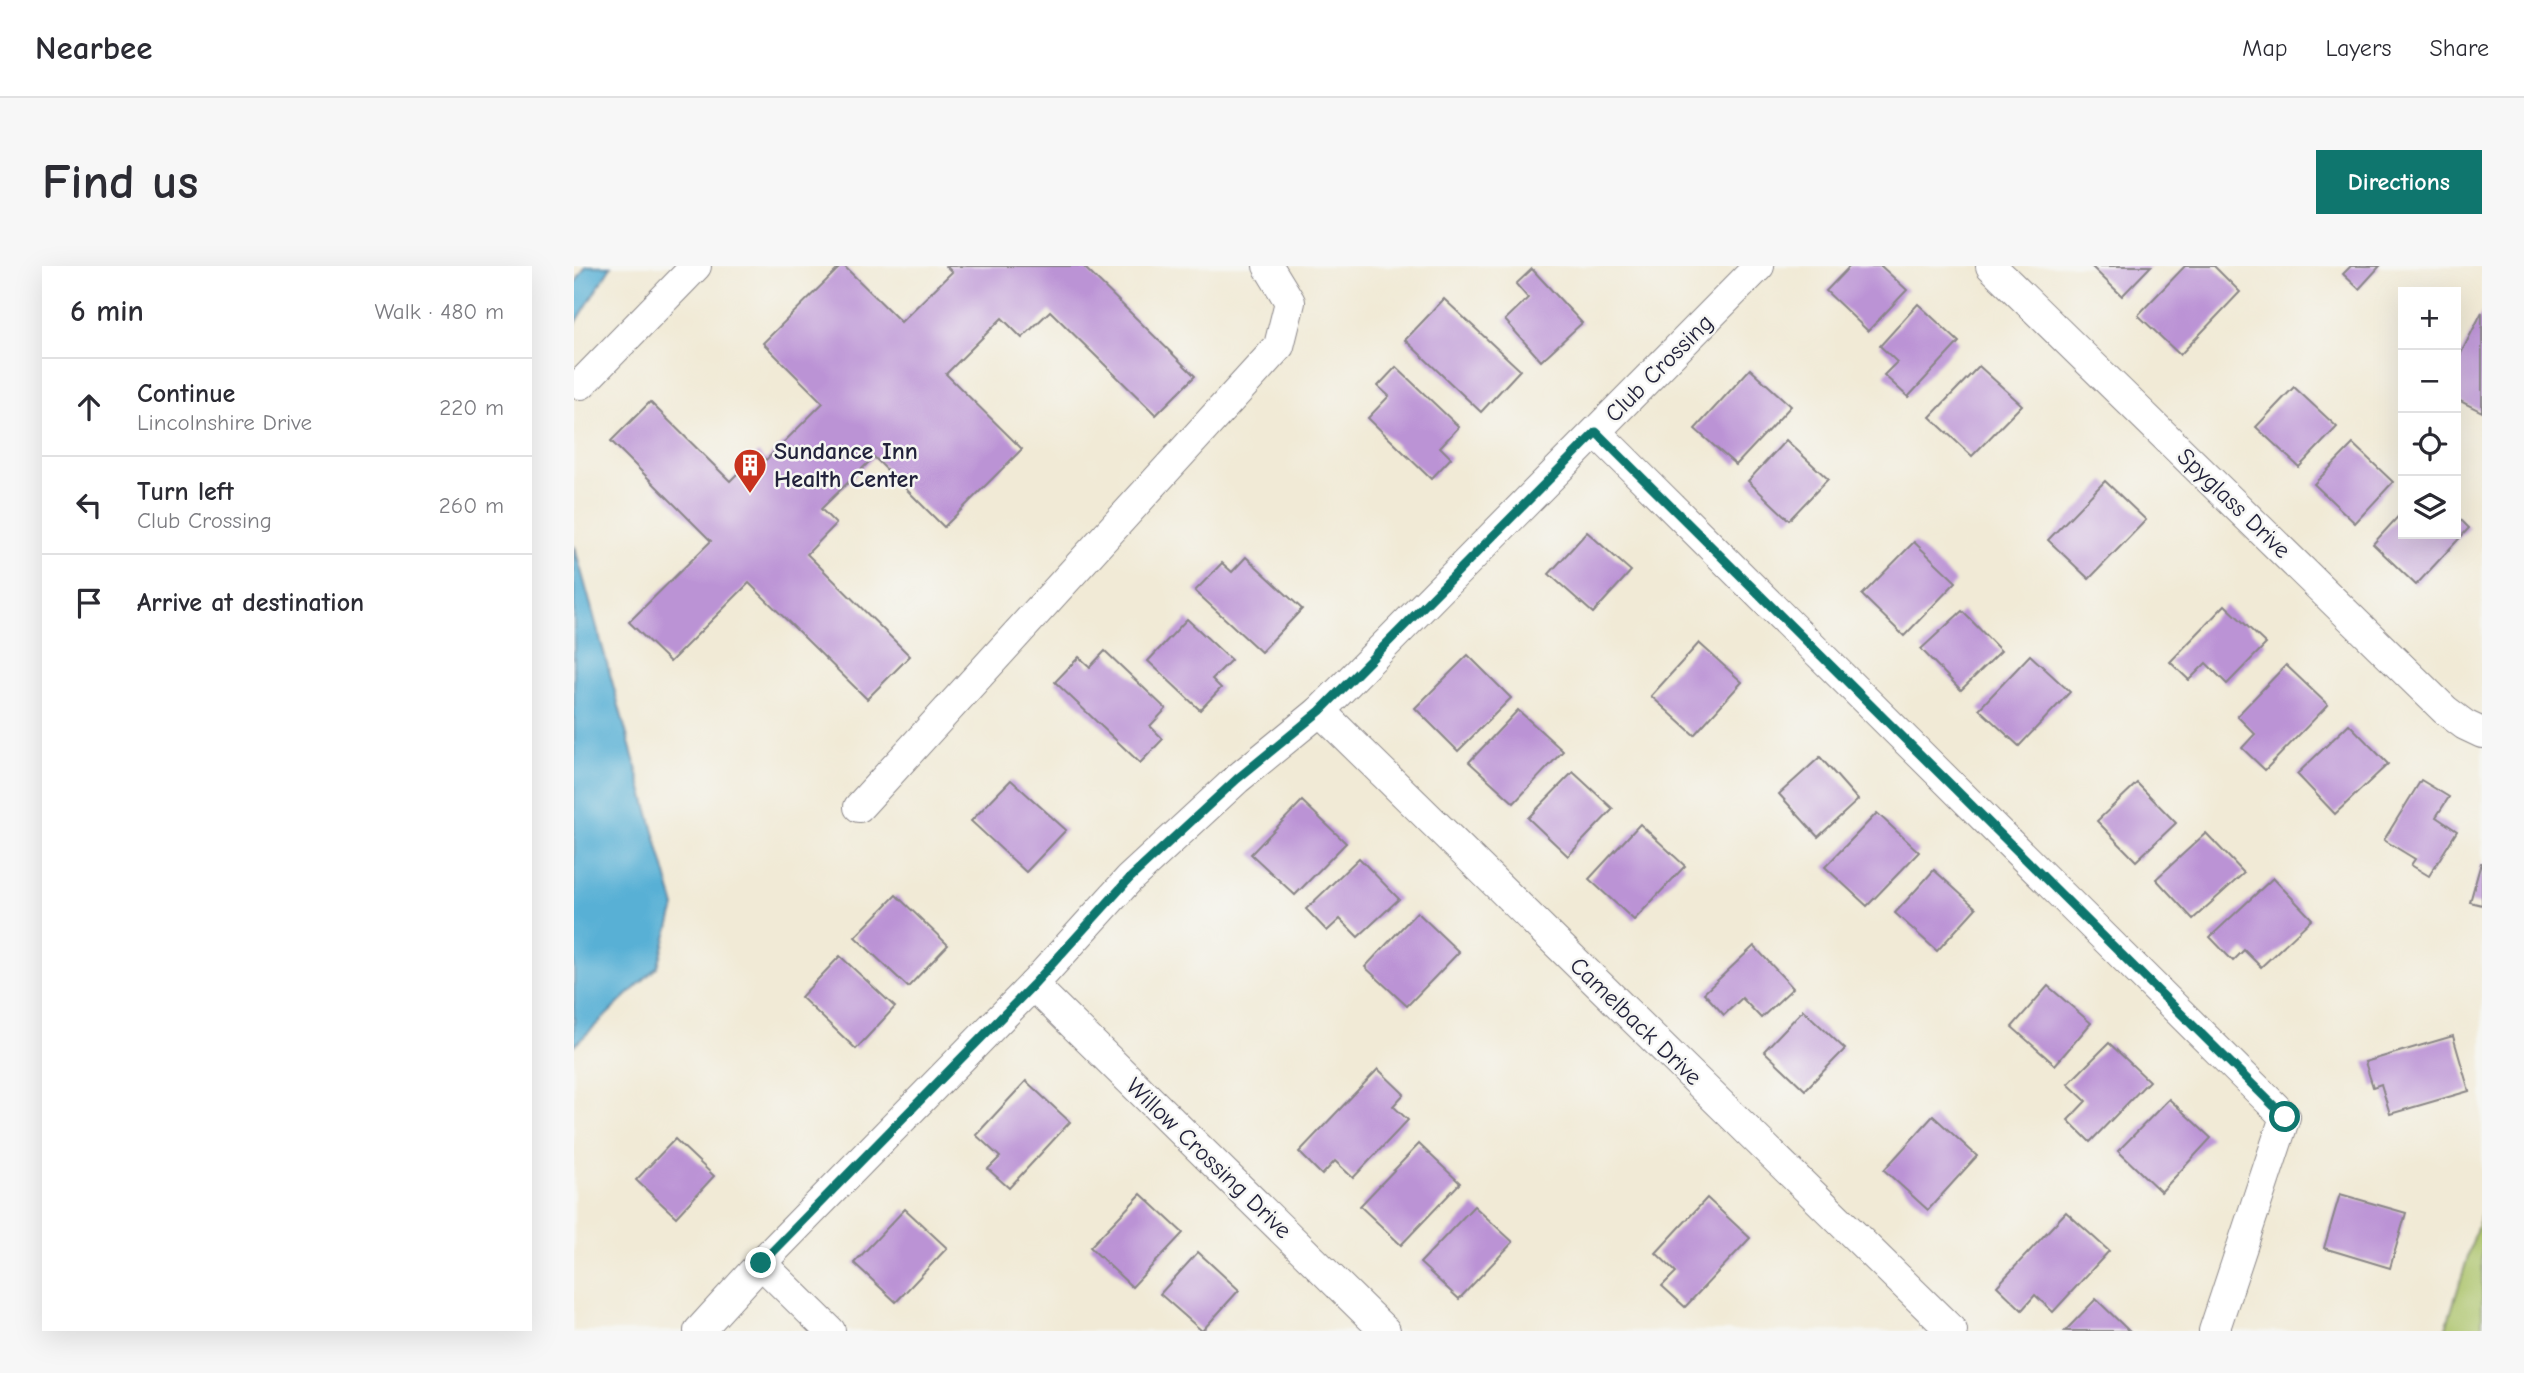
<!DOCTYPE html>
<html lang="en">
<head>
<meta charset="utf-8">
<style>
  :root { --surface:#fff; --page:#f7f7f7; --text:#2b2b33; --muted:#7c7c81; --line:#e1e1e2; --accent:#0f766e }
  body { margin:0; font-family:"Comic Neue",sans-serif; background:var(--page); color:var(--text) }
  .controls { position:absolute; right:21px; top:21px; display:grid; overflow:hidden; border-radius:0px; box-shadow:0 7px 28px #0002 }
  .controls button { width:63px; height:63px; display:grid; place-items:center; padding:0; border:0; border-bottom:2px solid var(--line); background:var(--surface); color:var(--text); font:35px sans-serif }
  .stop { position:absolute; width:21px; height:21px; margin:-16px; border:5px solid #0f766e; border-radius:50%; background:#fff }
  .stop.end { background:#0f766e; border-color:#fff; box-shadow:0 2px 7px #0008 }
  .list { margin:0; padding:0; list-style:none }
  h2 { display:flex; justify-content:space-between; align-items:center; height:91px; margin:0; padding:0 28px; font-size:30px }
  h2 small { font-size:23px; font-weight:400; color:var(--muted) }
  .list li { display:grid; grid-template-columns:46px 1fr auto; gap:21px; align-items:center; box-sizing:border-box; height:98px; padding:0 28px; border-top:2px solid var(--line) }
  .list b { display:block; font-size:26px; white-space:nowrap }
  .list p { margin:0; font-size:23px; white-space:nowrap; color:var(--muted) }
  .list em { font-size:23px; font-style:normal; color:var(--muted) }
  .icon { flex:none; width:38px; height:38px; fill:none; stroke:currentColor; stroke-width:2; stroke-linecap:round; stroke-linejoin:round }
  .map { position:relative; flex:none; width:1908px; height:1065px; overflow:hidden; border-radius:0px }
  header { display:flex; align-items:center; gap:42px; box-sizing:border-box; height:98px; padding:0 35px; background:var(--surface); border-bottom:2px solid var(--line) }
  header strong { font-size:33px }
  nav { display:flex; gap:38px; margin-inline-start:auto; font-size:24px }
  .intro { display:flex; align-items:center; justify-content:space-between; box-sizing:border-box; height:168px; padding:0 42px }
  h1 { margin:0; font-size:49px }
  .button { padding:18px 32px; border-radius:0px; background:var(--accent); color:#fff; font-size:24px; font-weight:700 }
  main { display:flex; gap:42px; padding:0 42px }
  aside { flex:1; background:var(--surface); border-radius:0px; box-shadow:0 7px 28px #0002 }
  .map>svg:first-child { display:block }
  .green { fill:#aac268; stroke:#667252; stroke-width:2 }
  .water { fill:#58b0d5; stroke:#3d6988; stroke-width:2 }
  .building { fill:#bb93d5 }
  .lines { fill:none; stroke-linecap:round; stroke-linejoin:round }
  .street-casing { stroke:#8a8688; stroke-width:32 }
  .street { stroke:#fff; stroke-width:30 }
  .route { stroke:#0f766e; stroke-width:9 }
  .labels { text-anchor:middle; dominant-baseline:central; stroke-width:5; stroke-linejoin:round; paint-order:stroke }
  .street-label { font-size:24px; fill:#22223b; stroke:#f6f6f2 }
  .poi-label { font-size:24px; font-weight:bold; fill:#22223b; stroke:#f6f6f2; text-anchor:start }
</style>
</head>
<body>
<header>
<strong>Nearbee</strong>
<nav><a>Map</a><a>Layers</a><a>Share</a></nav>
</header>
<div class="intro"><h1>Find us</h1><a class="button">Directions</a></div>
<main>
<aside>
<h2>6 min<small>Walk · 480 m</small></h2>
<ul class="list">
<li><svg class="icon" aria-label="ahead" viewBox="0 0 24 24"><path d="M12 20V5M6 11l6-6 6 6"/></svg><div><b>Continue</b><p>Lincolnshire Drive</p></div><em>220 m</em></li>
<li><svg class="icon" aria-label="left" viewBox="0 0 24 24"><path d="M17 20v-9H6M10 6l-5 5 5 5"/></svg><div><b>Turn left</b><p>Club Crossing</p></div><em>260 m</em></li>
<li><svg class="icon" aria-label="arrive" viewBox="0 0 24 24"><path d="M6 21V4h12l-3 4 3 4H6"/></svg><div><b>Arrive at destination</b></div></li>
</ul>
</aside>
<div class="map">
<svg width="1908" height="1065" viewBox="0 0 1908 1065">
  <rect width="100%" height="100%" fill="#f6f6f2"/>
  <filter id="ink" filterUnits="userSpaceOnUse"><feTurbulence type="fractalNoise" baseFrequency=".0143" numOctaves="2"/><feDisplacementMap in="SourceGraphic" scale="14" xChannelSelector="R" yChannelSelector="G"/><feConvolveMatrix kernelMatrix="1 2 1 2 8 2 1 2 1" color-interpolation-filters="sRGB"/></filter>
  <filter id="wash" filterUnits="userSpaceOnUse"><feTurbulence type="fractalNoise" baseFrequency=".00686" numOctaves="4" result="noise"/><feDisplacementMap in="SourceGraphic" scale="28" xChannelSelector="R" yChannelSelector="G"/><feGaussianBlur stdDeviation="1.57" result="paint"/><feColorMatrix in="noise" values="0 0 0 0 0 0 0 0 0 0 0 0 0 0 0 0 0 1.4 0 .05"/><feComposite in="paint" operator="in"/></filter>
  <g filter="url(#wash)">
    <rect width="100%" height="100%" fill="#f1ead6"/>
    <!-- green -->
    <path class="green" d="M 1908,945 L 1908,1065 L 1871,1065 Z"/>
    <!-- water -->
    <g class="water">
      <path d="M 12,0 L 37,0 L 0,60 L 0,19 Z"/>
      <path d="M 0,279 L 101,641 L 84,700 L 0,780 Z"/>
    </g>
    <g id="blocks">
      <!-- building -->
      <g class="building">
        <path d="M 267,0 L 270,0 L 327,56 L 378,6 L 372,0 L 509,0 L 621,110 L 582,149 L 476,45 L 448,72 L 428,52 L 372,108 L 448,183 L 370,261 L 300,191 L 247,243 L 262,258 L 233,288 L 336,390 L 293,433 L 175,317 L 96,396 L 55,356 L 137,275 L 37,175 L 76,136 L 156,215 L 184,187 L 192,194 L 249,137 L 189,77 Z"/>
        <path d="M 1276,0 L 1307,0 L 1333,24 L 1294,65 L 1252,25 Z"/>
        <path d="M 1517,0 L 1577,0 L 1548,30 Z"/>
        <path d="M 1611,0 L 1640,0 L 1666,26 L 1606,89 L 1564,49 Z"/>
        <path d="M 1777,0 L 1806,0 L 1785,23 L 1769,8 Z"/>
        <path d="M 958,3 L 1008,57 L 967,95 L 931,54 L 954,32 L 942,18 Z"/>
        <path d="M 870,33 L 946,104 L 907,146 L 831,74 Z"/>
        <path d="M 1344,38 L 1385,76 L 1334,131 L 1310,109 L 1323,96 L 1306,80 Z"/>
        <path d="M 1908,46 L 1908,146 L 1882,133 L 1882,97 Z"/>
        <path d="M 1405,100 L 1448,139 L 1398,190 L 1356,151 Z"/>
        <path d="M 822,101 L 885,161 L 866,181 L 877,192 L 857,213 L 794,152 L 815,130 L 804,120 Z"/>
        <path d="M 1176,103 L 1217,140 L 1162,199 L 1121,163 Z"/>
        <path d="M 1720,121 L 1763,161 L 1725,201 L 1682,161 Z"/>
        <path d="M 1212,174 L 1254,213 L 1215,254 L 1174,215 Z"/>
        <path d="M 1779,178 L 1819,216 L 1781,257 L 1740,218 Z"/>
        <path d="M 1531,215 L 1572,254 L 1515,313 L 1474,274 Z"/>
        <path d="M 1829,245 L 1829,268 L 1882,268 L 1882,249 L 1895,262 L 1842,319 L 1799,278 Z"/>
        <path d="M 1013,266 L 1057,305 L 1019,347 L 975,308 Z"/>
        <path d="M 1340,276 L 1382,316 L 1330,370 L 1288,329 Z"/>
        <path d="M 672,291 L 728,343 L 687,386 L 621,325 L 648,297 L 658,306 Z"/>
        <path d="M 1651,339 L 1692,378 L 1653,418 L 1632,397 L 1615,414 L 1596,396 Z"/>
        <path d="M 1388,345 L 1427,385 L 1387,424 L 1347,383 Z"/>
        <path d="M 613,353 L 657,394 L 638,413 L 647,422 L 626,444 L 574,395 Z"/>
        <path d="M 1125,377 L 1168,416 L 1120,469 L 1077,430 Z"/>
        <path d="M 531,385 L 592,443 L 576,460 L 589,473 L 566,497 L 481,416 L 505,391 L 516,401 Z"/>
        <path d="M 894,389 L 937,432 L 884,485 L 841,442 Z"/>
        <path d="M 1456,389 L 1496,426 L 1445,480 L 1405,443 Z"/>
        <path d="M 1712,399 L 1754,439 L 1691,504 L 1668,482 L 1681,468 L 1663,450 Z"/>
        <path d="M 944,444 L 989,485 L 940,537 L 895,496 Z"/>
        <path d="M 1775,458 L 1814,498 L 1761,548 L 1723,508 Z"/>
        <path d="M 1246,491 L 1284,534 L 1244,571 L 1205,528 Z"/>
        <path d="M 999,506 L 1039,543 L 994,590 L 954,552 Z"/>
        <path d="M 437,514 L 492,564 L 452,606 L 397,555 Z"/>
        <path d="M 1847,514 L 1875,531 L 1862,551 L 1883,565 L 1855,610 L 1837,599 L 1841,593 L 1810,574 Z"/>
        <path d="M 1563,517 L 1602,557 L 1562,595 L 1523,555 Z"/>
        <path d="M 728,535 L 772,577 L 721,629 L 677,588 Z"/>
        <path d="M 1303,547 L 1345,586 L 1293,640 L 1251,601 Z"/>
        <path d="M 1066,558 L 1111,600 L 1060,654 L 1015,613 Z"/>
        <path d="M 1632,567 L 1670,607 L 1619,653 L 1582,613 Z"/>
        <path d="M 785,592 L 825,633 L 784,671 L 766,653 L 753,665 L 732,643 Z"/>
        <path d="M 1907,597 L 1908,597 L 1908,639 L 1896,636 Z"/>
        <path d="M 1360,604 L 1402,642 L 1363,685 L 1321,647 Z"/>
        <path d="M 1699,612 L 1738,653 L 1687,701 L 1670,684 L 1659,695 L 1636,671 Z"/>
        <path d="M 322,629 L 374,679 L 334,721 L 281,671 Z"/>
        <path d="M 843,646 L 885,686 L 833,740 L 791,701 Z"/>
        <path d="M 1180,680 L 1219,722 L 1187,752 L 1168,732 L 1150,749 L 1130,727 Z"/>
        <path d="M 266,690 L 321,741 L 282,783 L 227,731 Z"/>
        <path d="M 1474,720 L 1517,757 L 1481,799 L 1438,761 Z"/>
        <path d="M 1229,744 L 1271,783 L 1231,824 L 1190,785 Z"/>
        <path d="M 1879,770 L 1895,825 L 1816,848 L 1807,818 L 1799,821 L 1791,796 Z"/>
        <path d="M 1535,777 L 1575,815 L 1516,876 L 1494,854 L 1512,835 L 1494,818 Z"/>
        <path d="M 804,803 L 830,828 L 819,840 L 834,854 L 779,912 L 761,895 L 748,909 L 725,886 Z"/>
        <path d="M 452,815 L 496,856 L 435,922 L 414,903 L 426,891 L 402,869 Z"/>
        <path d="M 1595,833 L 1637,872 L 1587,926 L 1544,885 Z"/>
        <path d="M 1359,850 L 1403,890 L 1354,944 L 1310,904 Z"/>
        <path d="M 101,873 L 140,910 L 102,951 L 62,914 Z"/>
        <path d="M 845,878 L 886,917 L 827,979 L 786,940 Z"/>
        <path d="M 567,928 L 609,967 L 558,1021 L 516,981 Z"/>
        <path d="M 1766,928 L 1832,947 L 1816,1002 L 1750,982 Z"/>
        <path d="M 1133,932 L 1176,972 L 1111,1041 L 1088,1020 L 1102,1006 L 1082,987 Z"/>
        <path d="M 900,940 L 939,976 L 885,1033 L 846,997 Z"/>
        <path d="M 331,943 L 373,982 L 322,1036 L 280,997 Z"/>
        <path d="M 1492,946 L 1535,985 L 1479,1046 L 1461,1029 L 1448,1044 L 1423,1020 Z"/>
        <path d="M 624,986 L 665,1024 L 628,1065 L 586,1028 Z"/>
        <path d="M 1522,1033 L 1555,1065 L 1491,1065 Z"/>
      </g>
    </g>
  </g>
  <g filter="url(#ink)">
    <use href="#blocks" fill-opacity="0" stroke="#8a8688" stroke-width="2"/>
    <g class="lines">
      <defs>
        <g id="street">
          <path d="M 1417,0 L 1871,444 L 1891,459 L 1908,467"/>
          <path d="M 7,118 L 122,0"/>
          <path d="M 1022,166 L 1711,851 L 1640,1065"/>
          <path d="M 746,445 L 1378,1065"/>
          <path d="M 285,541 L 705,80 L 716,36 L 694,0"/>
          <path d="M 459,719 L 811,1065"/>
          <path d="M 187,997 L 256,1065"/>
          <path d="M 125,1065 L 187,997 L 459,719 L 555,613 L 663,513 L 746,445 L 1185,0"/>
        </g>
      </defs>
      <!-- street casing -->
      <use href="#street" class="street-casing"/>
      <!-- street -->
      <use href="#street" class="street"/>
    </g>
  </g>
  <g class="lines" filter="url(#ink)">
    <!-- route -->
    <path class="route" d="M 187,997 L 459,719 L 555,613 L 663,513 L 746,445 L 1022,166 L 1711,851"/>
  </g>
  <!-- icons -->
  <defs>
    <symbol id="building-pin" viewBox="-11 -11 22 30"><path d="M0 17L-7.5 6A9.5 9.5 0 1 1 7.5 6Z" fill="#c8321e" stroke="#f6f6f2"/><path d="M-4-6H4V6H1V3H-1V6H-4ZM-2.5-4.3h1.7v1.8h-1.7ZM.8-4.3h1.7v1.8H.8ZM-2.5-1h1.7V.8h-1.7ZM.8-1h1.7V.8H.8Z" fill="#fff"/></symbol>
  </defs>
  <g fill-rule="evenodd">
    <use href="#building-pin" x="157" y="180" width="38" height="52"/>
  </g>
  <g class="labels">
    <!-- street labels -->
    <g class="street-label">
      <text transform="translate(1085 102) rotate(-45)">Club Crossing</text>
      <text transform="translate(1660 237) rotate(44)">Spyglass Drive</text>
      <text transform="translate(1062 755) rotate(44)">Camelback Drive</text>
      <text transform="translate(635 892) rotate(44)">Willow Crossing Drive</text>
    </g>
    <!-- poi labels -->
    <g class="poi-label">
      <text x="200" y="185">Sundance Inn<tspan x="200" dy="28">Health Center</tspan></text>
    </g>
  </g>
</svg>
<div class="controls">
<button>+</button>
<button>−</button>
<button><svg class="icon" aria-label="locate" viewBox="0 0 24 24"><circle cx="12" cy="12" r="6"/><path d="M12 2v4M12 18v4M2 12h4M18 12h4"/></svg></button>
<button><svg class="icon" aria-label="layers" viewBox="0 0 24 24"><path d="M12 4l9 5-9 5-9-5zM3 14l9 5 9-5"/></svg></button>
</div>
<div class="stop" style="left:1711px;top:851px"></div>
<div class="stop end" style="left:187px;top:997px"></div>
</div>
</main>
</body>
</html>
